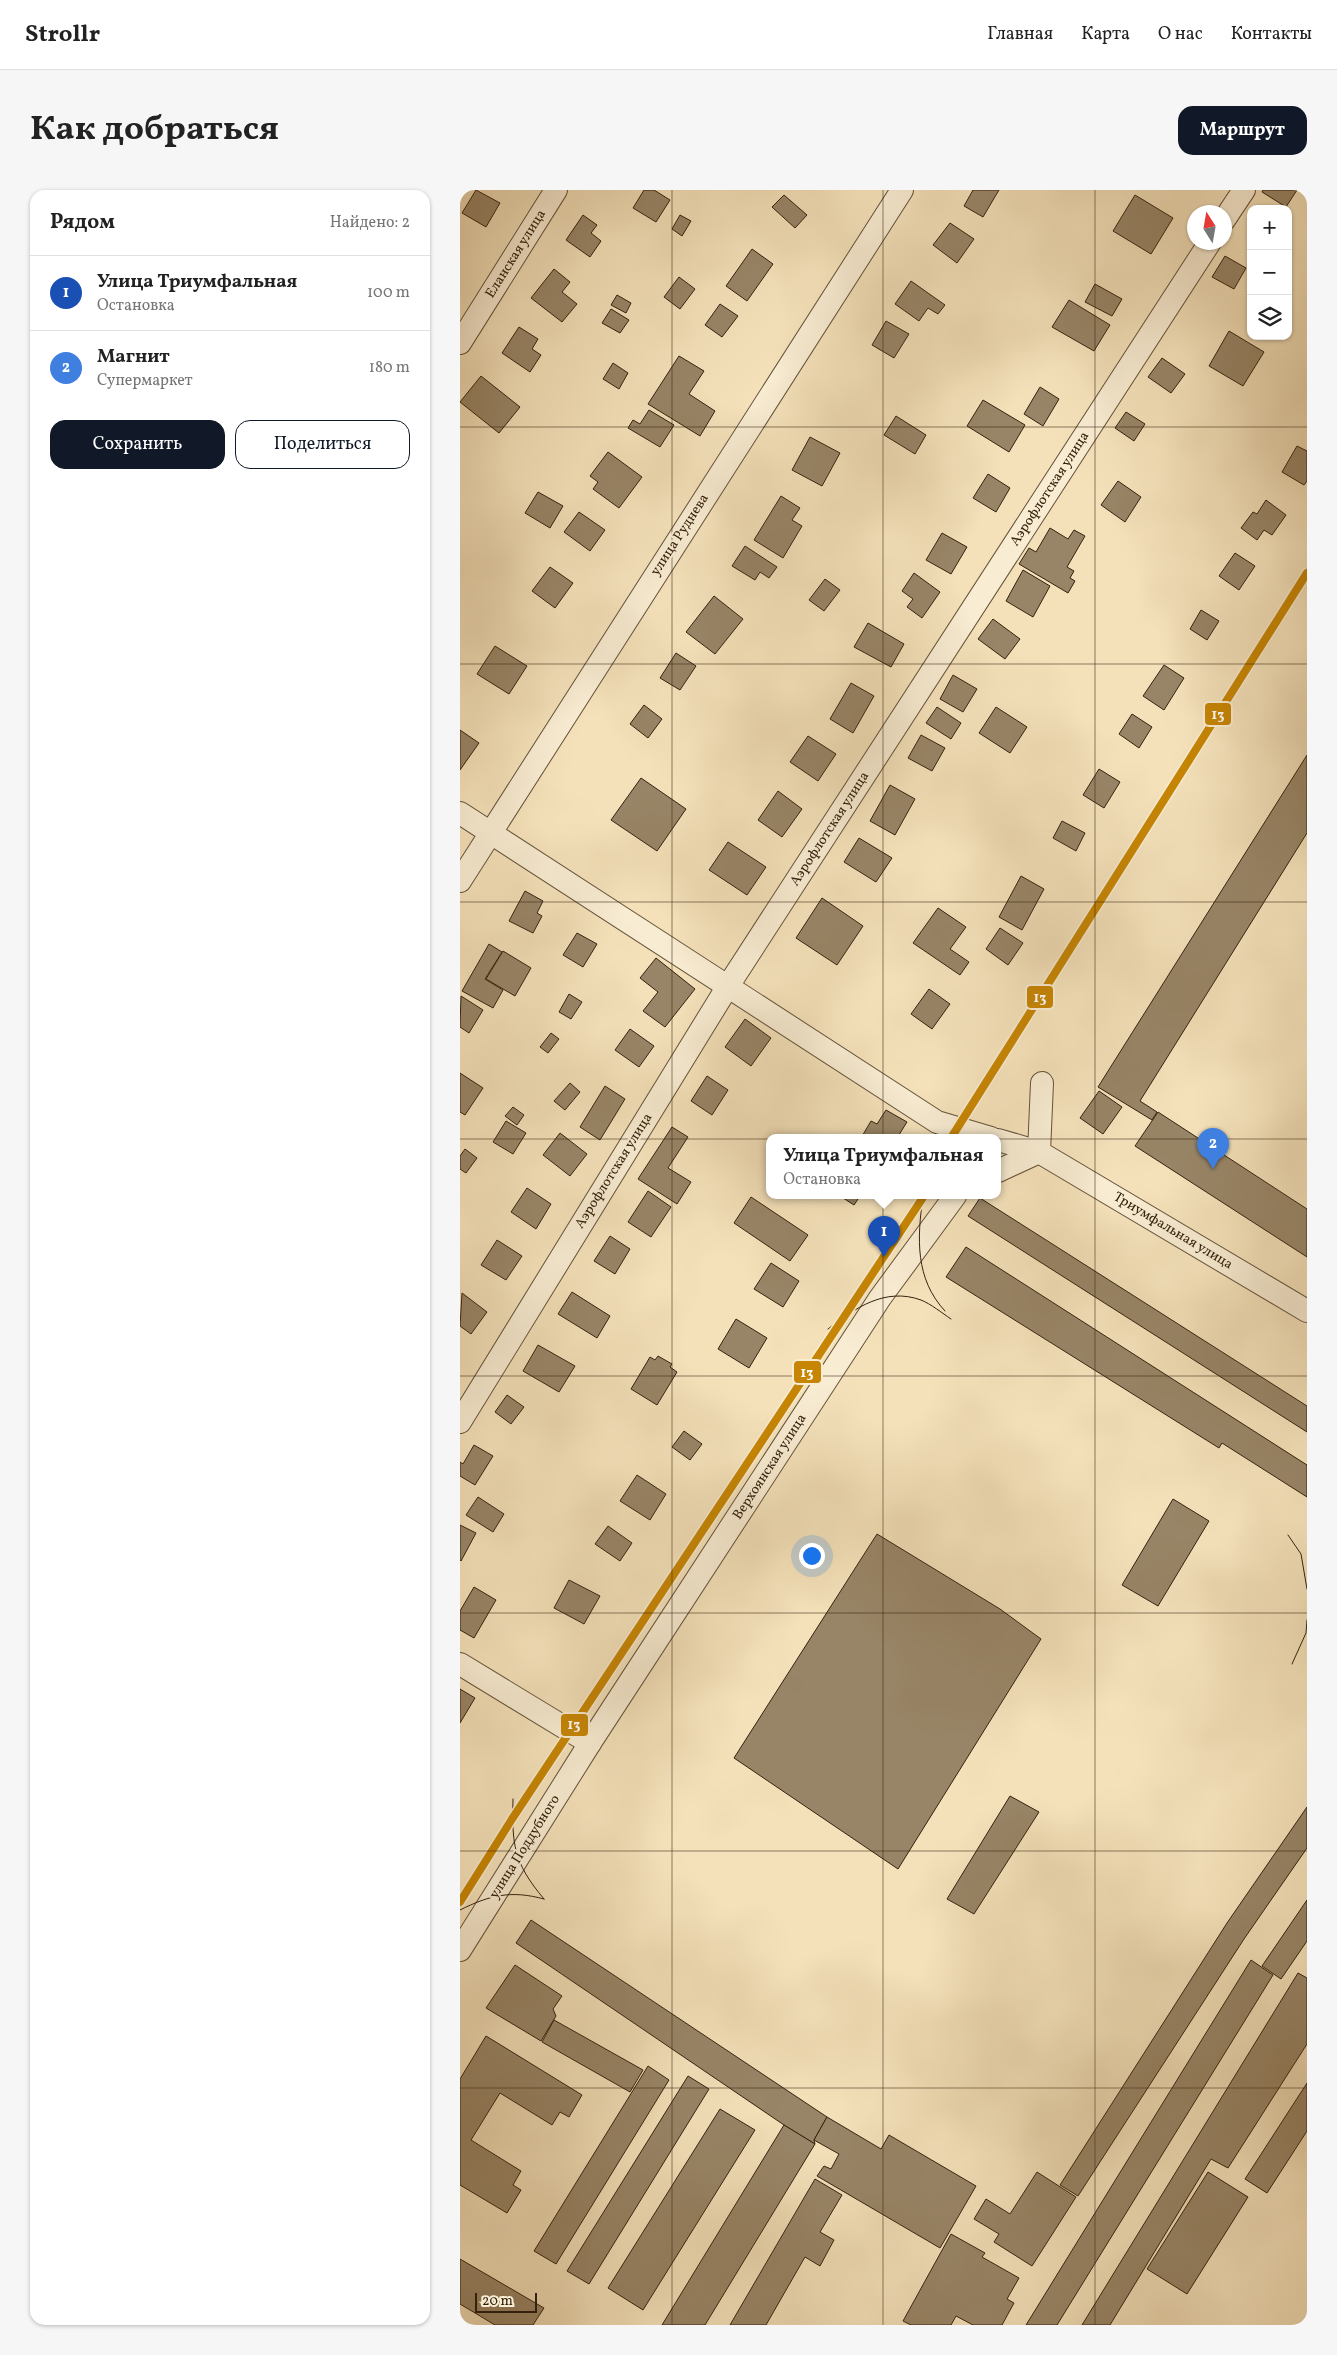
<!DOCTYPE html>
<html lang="ru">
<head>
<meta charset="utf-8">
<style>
  :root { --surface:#fff; --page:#f6f6f6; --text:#222; --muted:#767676; --line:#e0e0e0; --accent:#111827 }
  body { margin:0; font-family:Vollkorn,serif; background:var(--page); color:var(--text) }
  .controls { position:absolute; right:15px; top:15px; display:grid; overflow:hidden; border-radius:10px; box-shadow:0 1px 4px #0004 }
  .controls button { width:45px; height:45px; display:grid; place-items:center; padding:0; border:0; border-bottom:1px solid var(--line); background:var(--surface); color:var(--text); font:25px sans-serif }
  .compass { position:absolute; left:727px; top:15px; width:45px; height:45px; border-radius:50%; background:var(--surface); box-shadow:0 1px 4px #0004; rotate:349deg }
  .scale { position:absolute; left:15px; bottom:12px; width:62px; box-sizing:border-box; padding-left:5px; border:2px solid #34220e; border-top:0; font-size:14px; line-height:18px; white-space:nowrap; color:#34220e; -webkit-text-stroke:4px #f8ecd2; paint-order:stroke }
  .you { position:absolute; left:351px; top:1365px; width:18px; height:18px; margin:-12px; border:4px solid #fff; border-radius:50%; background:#1a73e8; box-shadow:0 0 0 8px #1a73e833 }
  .badge { display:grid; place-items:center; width:32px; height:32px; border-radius:50%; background:var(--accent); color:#fff; font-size:16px; font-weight:700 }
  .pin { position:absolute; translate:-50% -41px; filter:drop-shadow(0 1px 2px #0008) }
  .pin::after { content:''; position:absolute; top:26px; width:18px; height:15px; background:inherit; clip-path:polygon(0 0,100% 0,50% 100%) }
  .popup { position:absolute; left:306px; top:944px; width:235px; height:65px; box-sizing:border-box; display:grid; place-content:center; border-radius:10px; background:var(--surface); filter:drop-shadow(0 1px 4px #0005); font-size:16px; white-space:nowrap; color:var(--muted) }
  .popup b { font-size:19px; color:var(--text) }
  .popup::after { content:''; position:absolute; left:50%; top:100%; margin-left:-10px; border:10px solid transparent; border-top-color:var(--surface) }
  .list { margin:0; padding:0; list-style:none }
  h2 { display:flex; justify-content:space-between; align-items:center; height:65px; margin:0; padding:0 20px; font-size:21px }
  h2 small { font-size:16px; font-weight:400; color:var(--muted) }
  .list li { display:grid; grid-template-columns:32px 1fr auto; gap:15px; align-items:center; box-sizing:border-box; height:75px; padding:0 20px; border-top:1px solid var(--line) }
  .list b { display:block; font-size:19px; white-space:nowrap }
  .list p { margin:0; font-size:16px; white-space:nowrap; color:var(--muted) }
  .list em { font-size:16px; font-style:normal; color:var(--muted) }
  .actions { display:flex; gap:10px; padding:15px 20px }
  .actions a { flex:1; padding:11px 0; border:1px solid var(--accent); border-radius:15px; text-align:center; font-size:18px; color:var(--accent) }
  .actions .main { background:var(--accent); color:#fff }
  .icon { flex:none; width:28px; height:28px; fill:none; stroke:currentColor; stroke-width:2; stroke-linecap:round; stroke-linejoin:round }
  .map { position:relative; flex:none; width:847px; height:2135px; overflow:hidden; border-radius:15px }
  header { display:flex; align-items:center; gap:30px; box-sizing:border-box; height:70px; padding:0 25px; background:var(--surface); border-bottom:1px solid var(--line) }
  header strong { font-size:24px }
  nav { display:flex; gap:28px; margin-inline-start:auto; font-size:18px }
  .intro { display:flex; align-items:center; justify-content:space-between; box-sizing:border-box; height:120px; padding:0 30px }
  h1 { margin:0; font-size:35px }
  .button { padding:12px 22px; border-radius:15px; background:var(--accent); color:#fff; font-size:18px; font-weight:700 }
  main { display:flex; gap:30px; padding:0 30px }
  aside { flex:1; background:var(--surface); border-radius:15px; box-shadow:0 1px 4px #0004 }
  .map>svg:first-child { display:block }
  .building { fill:#988567; stroke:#34220e }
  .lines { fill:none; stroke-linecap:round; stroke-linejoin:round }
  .minor-casing { stroke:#645239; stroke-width:24 }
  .minor { stroke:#f8ecd2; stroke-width:22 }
  .tram { stroke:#34220e; stroke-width:1 }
  .tram-1-casing { stroke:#f8ecd2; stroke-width:11 }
  .tram-1 { stroke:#c68504; stroke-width:8 }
  .grid { fill:none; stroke:#34220e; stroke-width:1; stroke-opacity:0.55 }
  .labels { text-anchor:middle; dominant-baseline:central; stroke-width:4; stroke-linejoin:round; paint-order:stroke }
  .street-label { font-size:14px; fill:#34220e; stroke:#f8ecd2 }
  .line-badge { stroke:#f8ecd2; stroke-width:2 }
  .badge-label { font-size:14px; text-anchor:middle; font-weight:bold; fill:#fff }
</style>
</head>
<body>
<header>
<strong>Strollr</strong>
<nav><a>Главная</a><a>Карта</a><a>О нас</a><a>Контакты</a></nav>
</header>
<div class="intro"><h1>Как добраться</h1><a class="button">Маршрут</a></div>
<main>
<aside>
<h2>Рядом<small>Найдено: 2</small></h2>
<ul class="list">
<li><span class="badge" style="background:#1a4fb4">1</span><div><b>Улица Триумфальная</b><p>Остановка</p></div><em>100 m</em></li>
<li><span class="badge" style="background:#3f7fe0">2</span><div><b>Магнит</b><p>Супермаркет</p></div><em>180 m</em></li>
</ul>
<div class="actions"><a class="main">Сохранить</a><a>Поделиться</a></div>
</aside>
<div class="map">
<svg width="847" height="2135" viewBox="0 0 847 2135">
  <rect width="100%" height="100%" fill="#f4e1ba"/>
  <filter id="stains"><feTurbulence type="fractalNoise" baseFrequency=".004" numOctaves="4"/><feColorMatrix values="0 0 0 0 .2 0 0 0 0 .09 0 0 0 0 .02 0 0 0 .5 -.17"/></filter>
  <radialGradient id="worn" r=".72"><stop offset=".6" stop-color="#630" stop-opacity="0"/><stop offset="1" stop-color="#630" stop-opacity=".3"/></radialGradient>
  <!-- building -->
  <g class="building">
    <path d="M 16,0 L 40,13 L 26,37 L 2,23 Z"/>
    <path d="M 184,0 L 194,0 L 210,10 L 196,32 L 173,18 Z"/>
    <path d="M 513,0 L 539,0 L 523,27 L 504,16 Z"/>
    <path d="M 803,0 L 837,0 L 826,17 L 802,2 Z"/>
    <path d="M 324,5 L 347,25 L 335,38 L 312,17 Z"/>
    <path d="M 675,5 L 713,28 L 691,64 L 653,41 Z"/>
    <path d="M 123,25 L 137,35 L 131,43 L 141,51 L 130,67 L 106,50 Z"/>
    <path d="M 220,25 L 231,31 L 222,46 L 212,39 Z"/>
    <path d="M 490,33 L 514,49 L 497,73 L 473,55 Z"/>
    <path d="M 292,59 L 313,74 L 287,111 L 266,96 Z"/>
    <path d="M 765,66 L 786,78 L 774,99 L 752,87 Z"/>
    <path d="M 94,79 L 110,92 L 102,102 L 117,114 L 102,132 L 71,108 Z"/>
    <path d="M 219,87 L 235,99 L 220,119 L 204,107 Z"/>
    <path d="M 451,91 L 485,115 L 478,124 L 468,118 L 459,131 L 435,114 Z"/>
    <path d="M 635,94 L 662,109 L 652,126 L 625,112 Z"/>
    <path d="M 157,105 L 171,113 L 166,123 L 151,115 Z"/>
    <path d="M 609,110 L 650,135 L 634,161 L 592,137 Z"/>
    <path d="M 260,114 L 278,126 L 262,147 L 245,135 Z"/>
    <path d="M 151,119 L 169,130 L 160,143 L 142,133 Z"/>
    <path d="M 426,131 L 449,144 L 434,168 L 412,155 Z"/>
    <path d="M 59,137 L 78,149 L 72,159 L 81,165 L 70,182 L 42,163 Z"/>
    <path d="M 769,141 L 804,162 L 783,196 L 749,176 Z"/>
    <path d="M 219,166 L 244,181 L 229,204 L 255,221 L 240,246 L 188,214 Z"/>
    <path d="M 702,168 L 725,184 L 711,203 L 688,187 Z"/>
    <path d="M 153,173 L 168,183 L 159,199 L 143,189 Z"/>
    <path d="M 21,186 L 60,217 L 39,243 L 0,212 Z"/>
    <path d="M 580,197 L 599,209 L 583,236 L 564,224 Z"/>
    <path d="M 523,210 L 565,235 L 549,262 L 507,236 Z"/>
    <path d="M 189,220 L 214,235 L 200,257 L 168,238 L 173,230 L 180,234 Z"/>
    <path d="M 666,222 L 685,234 L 674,251 L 655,238 Z"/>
    <path d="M 436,226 L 466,245 L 455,264 L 424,245 Z"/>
    <path d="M 350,247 L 380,263 L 362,296 L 332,280 Z"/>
    <path d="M 837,256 L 847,261 L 847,291 L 844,295 L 822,282 Z"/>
    <path d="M 148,262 L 182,287 L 159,318 L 133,299 L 138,292 L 130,286 Z"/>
    <path d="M 528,284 L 550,298 L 536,322 L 513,308 Z"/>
    <path d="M 658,291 L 681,307 L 665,332 L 641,315 Z"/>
    <path d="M 78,302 L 103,316 L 90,338 L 65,323 Z"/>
    <path d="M 321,306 L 340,318 L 332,330 L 342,336 L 323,368 L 294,350 Z"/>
    <path d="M 806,310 L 826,325 L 812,345 L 804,340 L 797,350 L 781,338 L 793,322 L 797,324 Z"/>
    <path d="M 119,322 L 145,340 L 130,361 L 104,342 Z"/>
    <path d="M 590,338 L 608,349 L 614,340 L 625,346 L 607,377 L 614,381 L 610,388 L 615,391 L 608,403 L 559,374 L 569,358 L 576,362 Z"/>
    <path d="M 482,343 L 507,357 L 491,384 L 466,370 Z"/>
    <path d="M 285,356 L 317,377 L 309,388 L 300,382 L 295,390 L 272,376 Z"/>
    <path d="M 775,363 L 795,376 L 779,400 L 759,386 Z"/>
    <path d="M 90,377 L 113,393 L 95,418 L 72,401 Z"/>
    <path d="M 563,380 L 590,396 L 573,427 L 546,411 Z"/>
    <path d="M 454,383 L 480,402 L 462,428 L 447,417 L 453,409 L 442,401 Z"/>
    <path d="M 365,389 L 380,400 L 364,421 L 349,410 Z"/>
    <path d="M 254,406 L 283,429 L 255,464 L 226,442 Z"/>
    <path d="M 741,420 L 759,431 L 747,450 L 730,439 Z"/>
    <path d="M 533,429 L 560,449 L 545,469 L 518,449 Z"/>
    <path d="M 408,433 L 444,454 L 431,477 L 394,457 Z"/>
    <path d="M 35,456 L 67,476 L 49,504 L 17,484 Z"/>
    <path d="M 216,463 L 236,476 L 220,500 L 200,488 Z"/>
    <path d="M 704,475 L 724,488 L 704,520 L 683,506 Z"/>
    <path d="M 493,485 L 517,499 L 503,522 L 480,509 Z"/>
    <path d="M 391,493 L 414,506 L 393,543 L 370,529 Z"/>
    <path d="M 184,515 L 202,529 L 188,548 L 170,534 Z"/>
    <path d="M 477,517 L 501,533 L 491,549 L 466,533 Z"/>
    <path d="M 536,517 L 567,537 L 550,563 L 519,543 Z"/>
    <path d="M 672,524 L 692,537 L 679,558 L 659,544 Z"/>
    <path d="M 0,540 L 19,553 L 0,580 Z"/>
    <path d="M 461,545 L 485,558 L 472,581 L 448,568 Z"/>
    <path d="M 348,546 L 376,564 L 358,591 L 330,572 Z"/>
    <path d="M 847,565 L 847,643 L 680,911 L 697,922 L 692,930 L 638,897 Z"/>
    <path d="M 639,579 L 660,592 L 644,618 L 623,605 Z"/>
    <path d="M 181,588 L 226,619 L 197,661 L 151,630 Z"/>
    <path d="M 430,595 L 455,609 L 435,645 L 410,631 Z"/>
    <path d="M 318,601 L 342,619 L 322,647 L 298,630 Z"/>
    <path d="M 602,631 L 625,643 L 616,661 L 593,648 Z"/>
    <path d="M 399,648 L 432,668 L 416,692 L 384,672 Z"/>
    <path d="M 268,652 L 306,677 L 287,705 L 249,680 Z"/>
    <path d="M 561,686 L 584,699 L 562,740 L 539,727 Z"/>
    <path d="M 65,701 L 83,711 L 77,723 L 82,726 L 73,743 L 49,731 Z"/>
    <path d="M 362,708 L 403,736 L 377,775 L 336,748 Z"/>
    <path d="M 478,718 L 506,737 L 490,759 L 509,772 L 500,785 L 453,753 Z"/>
    <path d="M 540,738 L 563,753 L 548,775 L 526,759 Z"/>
    <path d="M 117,743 L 137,754 L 123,777 L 103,765 Z"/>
    <path d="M 29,754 L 42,762 L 25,789 L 43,800 L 33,818 L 2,801 Z"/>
    <path d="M 43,761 L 71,778 L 55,806 L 26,789 Z"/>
    <path d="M 196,768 L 235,799 L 205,837 L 183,821 L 198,802 L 180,788 Z"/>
    <path d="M 469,799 L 490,814 L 472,839 L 451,824 Z"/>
    <path d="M 109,804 L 122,812 L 111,829 L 99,822 Z"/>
    <path d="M 1,806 L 23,820 L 9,843 L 0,837 Z"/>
    <path d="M 285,829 L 311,848 L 291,876 L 265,857 Z"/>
    <path d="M 170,839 L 194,856 L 179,877 L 155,860 Z"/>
    <path d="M 91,843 L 99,849 L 88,863 L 80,857 Z"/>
    <path d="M 0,883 L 23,898 L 5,925 L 0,922 Z"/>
    <path d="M 247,886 L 268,900 L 252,925 L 231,911 Z"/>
    <path d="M 110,893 L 120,902 L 105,920 L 94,911 Z"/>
    <path d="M 145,896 L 165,909 L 140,950 L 120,937 Z"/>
    <path d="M 639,901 L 662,917 L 643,944 L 620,928 Z"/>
    <path d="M 53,917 L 64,925 L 57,935 L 45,926 Z"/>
    <path d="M 426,920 L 447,932 L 437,948 L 401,948 L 411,931 L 417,934 Z"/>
    <path d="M 698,922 L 847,1019 L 847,1067 L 675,956 Z"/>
    <path d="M 46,931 L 66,943 L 53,964 L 33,952 Z"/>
    <path d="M 212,937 L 228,947 L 208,978 L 231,992 L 217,1014 L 178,989 Z"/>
    <path d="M 100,943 L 127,964 L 110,986 L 83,965 Z"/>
    <path d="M 5,959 L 17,968 L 6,983 L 0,979 L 0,966 Z"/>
    <path d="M 67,998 L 91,1014 L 76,1039 L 51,1022 Z"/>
    <path d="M 188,1001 L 211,1017 L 191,1047 L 168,1032 Z"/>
    <path d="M 380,1006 L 400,1006 L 394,1015 Z"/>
    <path d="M 291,1007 L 348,1045 L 330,1071 L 274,1033 Z"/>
    <path d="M 520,1008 L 847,1216 L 847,1242 L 508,1026 Z"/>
    <path d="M 150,1046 L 170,1059 L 155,1084 L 134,1071 Z"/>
    <path d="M 37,1050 L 62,1066 L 46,1090 L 21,1075 Z"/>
    <path d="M 506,1057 L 847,1275 L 847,1307 L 762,1253 L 759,1258 L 486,1087 Z"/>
    <path d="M 311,1073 L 339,1091 L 323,1117 L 294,1099 Z"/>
    <path d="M 112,1102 L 150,1126 L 137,1148 L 98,1124 Z"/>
    <path d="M 2,1103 L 27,1122 L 11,1144 L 0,1136 Z"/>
    <path d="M 276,1129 L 307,1148 L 289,1178 L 258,1159 Z"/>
    <path d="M 78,1155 L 115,1176 L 99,1202 L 63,1181 Z"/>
    <path d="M 198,1166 L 212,1174 L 210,1177 L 217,1182 L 197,1215 L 171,1199 L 190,1167 L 195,1170 Z"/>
    <path d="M 47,1205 L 64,1217 L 51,1234 L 35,1222 Z"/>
    <path d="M 224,1241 L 242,1254 L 230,1270 L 212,1257 Z"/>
    <path d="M 14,1255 L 33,1266 L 15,1295 L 0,1286 L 0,1272 L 3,1274 Z"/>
    <path d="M 177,1285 L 206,1304 L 190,1330 L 160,1311 Z"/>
    <path d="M 18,1307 L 44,1324 L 33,1342 L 6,1325 Z"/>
    <path d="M 713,1309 L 749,1331 L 698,1416 L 662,1395 Z"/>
    <path d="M 0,1335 L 16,1343 L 1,1371 L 0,1370 Z"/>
    <path d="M 148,1336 L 172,1353 L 160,1371 L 135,1354 Z"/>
    <path d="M 417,1344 L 540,1419 L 581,1449 L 438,1679 L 274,1568 Z"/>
    <path d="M 109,1390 L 140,1406 L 124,1434 L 94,1418 Z"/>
    <path d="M 14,1397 L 36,1410 L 14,1448 L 0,1440 L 0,1421 Z"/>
    <path d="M 0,1499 L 15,1508 L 0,1533 Z"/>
    <path d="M 550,1606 L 579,1622 L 514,1724 L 487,1709 Z"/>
    <path d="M 847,1617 L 847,1658 L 784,1749 L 618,2006 L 600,1995 L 767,1733 Z"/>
    <path d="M 847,1710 L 847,1751 L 821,1789 L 802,1776 Z"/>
    <path d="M 71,1730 L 367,1927 L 354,1950 L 355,1954 L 324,1935 L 56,1753 Z"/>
    <path d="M 791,1770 L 813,1785 L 597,2135 L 566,2135 Z"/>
    <path d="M 55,1775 L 102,1806 L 93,1819 L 96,1826 L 81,1851 L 26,1818 Z"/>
    <path d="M 838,1783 L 847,1788 L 847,1854 L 768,1978 L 751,1969 L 650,2135 L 622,2135 Z"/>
    <path d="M 94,1830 L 183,1880 L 170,1902 L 82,1852 Z"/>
    <path d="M 26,1846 L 122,1905 L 109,1927 L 100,1922 L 92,1935 L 40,1903 L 11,1950 L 61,1981 L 53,1995 L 61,2000 L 47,2023 L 0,1995 L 0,1889 Z"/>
    <path d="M 188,1876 L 209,1890 L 96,2074 L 74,2061 Z"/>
    <path d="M 228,1886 L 249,1899 L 129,2094 L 107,2081 Z"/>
    <path d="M 847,1893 L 847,1941 L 807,2003 L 785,1989 Z"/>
    <path d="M 260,1919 L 295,1940 L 183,2120 L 148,2098 Z"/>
    <path d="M 367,1927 L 421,1959 L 429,1945 L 516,1996 L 480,2058 L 357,1986 L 364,1976 L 371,1979 L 379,1964 L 354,1950 Z"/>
    <path d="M 324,1935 L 355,1954 L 245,2135 L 202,2135 Z"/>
    <path d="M 577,1982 L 616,2007 L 572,2076 L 534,2052 L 539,2044 L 514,2029 L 526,2009 L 550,2024 Z"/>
    <path d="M 748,1982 L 788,2007 L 727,2104 L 687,2079 Z"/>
    <path d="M 355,1989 L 382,2005 L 360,2042 L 374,2050 L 360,2076 L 345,2067 L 306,2135 L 270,2135 Z"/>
    <path d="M 491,2044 L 525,2063 L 522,2067 L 559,2088 L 547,2109 L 554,2113 L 542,2135 L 513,2135 L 496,2126 L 491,2135 L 451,2135 L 443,2131 Z"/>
    <path d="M 0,2069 L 84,2118 L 73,2135 L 35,2135 L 0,2114 Z"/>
  </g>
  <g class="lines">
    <defs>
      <g id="minor">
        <path d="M 764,30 L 784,0"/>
        <path d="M 0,153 L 96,0"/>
        <path d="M 0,623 L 477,932 L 531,948"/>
        <path d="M 0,691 L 442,0"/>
        <path d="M 538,950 L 579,962 L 847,1121"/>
        <path d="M 538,981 L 579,962 L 582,893"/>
        <path d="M 0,1232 L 268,796 L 750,52"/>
        <path d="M 0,1474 L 130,1553"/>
        <path d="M 0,1760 L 130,1553 L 420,1108 L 495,1006"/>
      </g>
    </defs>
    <!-- minor casing -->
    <use href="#minor" class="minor-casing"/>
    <!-- minor -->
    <use href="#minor" class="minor"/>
    <!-- tram -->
    <g class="tram">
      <path d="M 463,1007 C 457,1048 455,1089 485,1121"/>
      <path d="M 368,1139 C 395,1118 425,1097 461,1110 C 471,1114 482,1123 491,1129"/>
      <path d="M 828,1345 L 841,1364 L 847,1399"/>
      <path d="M 832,1474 L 846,1443 L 847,1430"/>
      <path d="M 53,1609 C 52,1655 53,1672 84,1709"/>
      <path d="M 0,1720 C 30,1705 51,1700 84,1709"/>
    </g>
    <defs>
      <g id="tram-1">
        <path d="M 491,948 L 847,383"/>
        <path d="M 0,1712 L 52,1629 L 464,1006"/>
      </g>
    </defs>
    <!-- tram-1 casing -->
    <use href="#tram-1" class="tram-1-casing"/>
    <!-- tram-1 -->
    <use href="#tram-1" class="tram-1"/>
  </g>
  <!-- grid -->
  <path class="grid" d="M 212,0 L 212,2135M 423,0 L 423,2135M 635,0 L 635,2135M 0,237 L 847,237M 0,474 L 847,474M 0,712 L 847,712M 0,949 L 847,949M 0,1186 L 847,1186M 0,1423 L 847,1423M 0,1661 L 847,1661M 0,1898 L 847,1898"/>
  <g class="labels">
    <!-- street labels -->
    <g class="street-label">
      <text transform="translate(56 64) rotate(-58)">Еланская улица</text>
      <text transform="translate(590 299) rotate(-57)">Аэрофлотская улица</text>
      <text transform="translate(220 345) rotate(-57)">улица Руднева</text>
      <text transform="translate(370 639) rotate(-57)">Аэрофлотская улица</text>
      <text transform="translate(154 981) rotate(-58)">Аэрофлотская улица</text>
      <text transform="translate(713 1041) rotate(31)">Триумфальная улица</text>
      <text transform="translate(310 1277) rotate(-57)">Верхоянская улица</text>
      <text transform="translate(65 1657) rotate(-58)">улица Поддубного</text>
    </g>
  </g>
  <g class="line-badge">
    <rect x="744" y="512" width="28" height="24" rx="5" fill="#c68504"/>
    <rect x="566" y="795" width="28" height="24" rx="5" fill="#c68504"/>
    <rect x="333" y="1170" width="29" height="24" rx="5" fill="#c68504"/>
    <rect x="100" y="1523" width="29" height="24" rx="5" fill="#c68504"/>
  </g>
  <g class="badge-label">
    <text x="758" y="529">13</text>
    <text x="580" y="812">13</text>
    <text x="347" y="1187">13</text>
    <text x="114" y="1539">13</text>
  </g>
  <rect width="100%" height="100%" filter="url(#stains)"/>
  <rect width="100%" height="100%" fill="url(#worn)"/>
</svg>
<div class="controls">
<button>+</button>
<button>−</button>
<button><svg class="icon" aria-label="layers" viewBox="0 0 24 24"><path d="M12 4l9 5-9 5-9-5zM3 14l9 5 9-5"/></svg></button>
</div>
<svg class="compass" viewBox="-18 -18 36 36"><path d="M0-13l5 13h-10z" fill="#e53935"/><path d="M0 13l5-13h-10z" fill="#767676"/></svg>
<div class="scale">20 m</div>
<div class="you"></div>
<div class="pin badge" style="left:424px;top:1067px;background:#1a4fb4">1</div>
<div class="popup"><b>Улица Триумфальная</b>Остановка</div>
<div class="pin badge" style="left:753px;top:979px;background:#3f7fe0">2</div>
</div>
</main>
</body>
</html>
